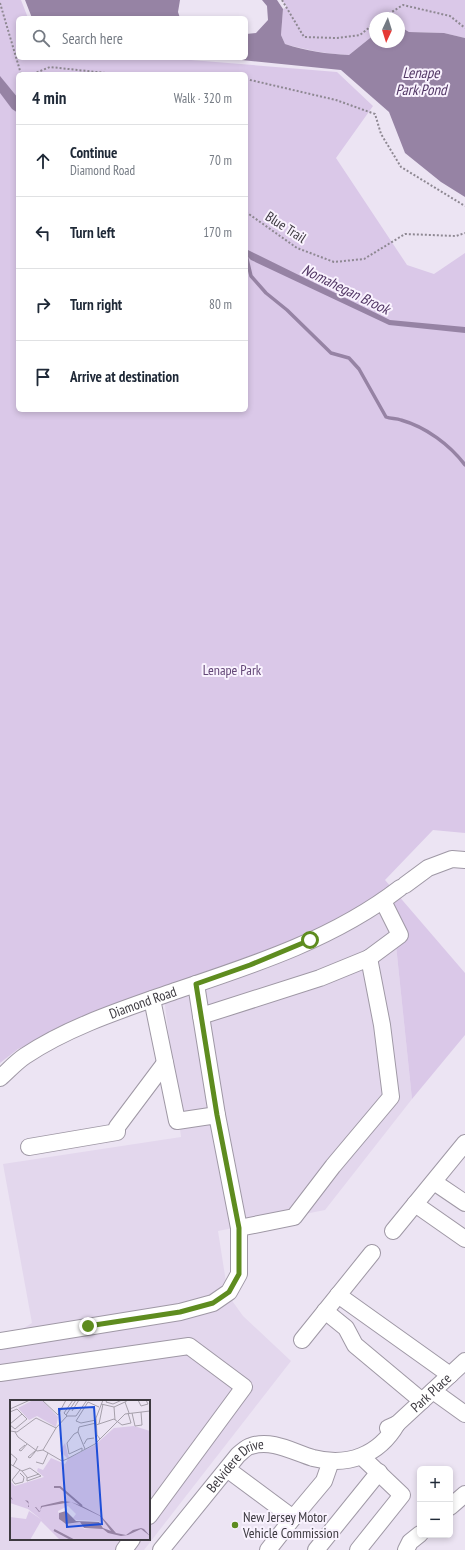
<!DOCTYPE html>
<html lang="en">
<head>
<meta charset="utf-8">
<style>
  :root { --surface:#fff; --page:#f6f6f7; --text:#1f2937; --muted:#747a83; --line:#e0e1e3 }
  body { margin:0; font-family:"PT Sans Narrow",sans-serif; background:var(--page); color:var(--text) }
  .controls { position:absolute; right:12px; bottom:12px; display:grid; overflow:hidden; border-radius:6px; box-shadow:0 2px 6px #0003 }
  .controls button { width:36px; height:36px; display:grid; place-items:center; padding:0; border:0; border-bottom:1px solid var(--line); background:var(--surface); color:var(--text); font:20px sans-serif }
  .compass { position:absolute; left:369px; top:12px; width:36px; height:36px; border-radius:50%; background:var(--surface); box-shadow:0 2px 6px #0003; rotate:184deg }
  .stop { position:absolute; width:12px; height:12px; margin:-9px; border:3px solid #5e8c1f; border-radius:50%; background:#fff }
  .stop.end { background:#5e8c1f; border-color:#fff; box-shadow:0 1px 4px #0008 }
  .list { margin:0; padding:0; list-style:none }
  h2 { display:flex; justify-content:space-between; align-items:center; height:52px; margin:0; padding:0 16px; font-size:17px }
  h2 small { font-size:13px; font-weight:400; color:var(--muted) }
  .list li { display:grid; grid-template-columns:26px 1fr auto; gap:12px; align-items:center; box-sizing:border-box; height:72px; padding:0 16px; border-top:1px solid var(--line) }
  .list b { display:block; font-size:15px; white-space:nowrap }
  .list p { margin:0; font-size:13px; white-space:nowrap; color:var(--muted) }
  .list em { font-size:13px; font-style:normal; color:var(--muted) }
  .icon { flex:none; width:22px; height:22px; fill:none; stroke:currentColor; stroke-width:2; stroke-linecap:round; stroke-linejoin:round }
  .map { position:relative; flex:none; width:465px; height:1550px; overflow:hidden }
  .search { position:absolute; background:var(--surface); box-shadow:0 2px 6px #0003; left:16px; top:16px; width:232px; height:44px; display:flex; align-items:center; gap:10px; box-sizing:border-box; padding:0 14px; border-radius:6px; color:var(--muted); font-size:15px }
  .panel { position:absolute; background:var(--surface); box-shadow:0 2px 6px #0003; left:16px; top:72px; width:232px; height:340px; border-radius:6px }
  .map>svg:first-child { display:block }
  .built { fill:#e3d7ed; fill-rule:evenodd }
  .green { fill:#dac8e8; fill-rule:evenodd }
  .water { fill:#9683a4 }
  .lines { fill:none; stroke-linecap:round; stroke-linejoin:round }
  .stream { stroke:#9683a4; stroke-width:3.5 }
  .minor-casing { stroke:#9f98a5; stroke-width:18 }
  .path { stroke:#8e8892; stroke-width:2; stroke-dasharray:2 2; stroke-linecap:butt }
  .minor { stroke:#fff; stroke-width:16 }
  .route { stroke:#5e8c1f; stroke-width:5 }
  .poi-dot { fill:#5e8c1f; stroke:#f9f2fe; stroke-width:1.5 }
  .labels { text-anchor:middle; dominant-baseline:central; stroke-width:4; stroke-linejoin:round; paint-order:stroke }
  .street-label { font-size:14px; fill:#3d3a40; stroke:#f9f2fe }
  .park-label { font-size:14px; fill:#634777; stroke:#f9f2fe }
  .poi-label { font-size:14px; fill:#3d3a40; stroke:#f9f2fe; text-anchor:start }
  .water-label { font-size:15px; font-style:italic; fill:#523765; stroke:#f9f2fe }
  .inset-river { fill:none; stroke:#9683a4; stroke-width:2 }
  .inset-road { fill:none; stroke:#a6a0ab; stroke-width:1 }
  .view { fill:#1d4ed8; fill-opacity:0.15; stroke:#1d4ed8; stroke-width:2 }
  .inset-edge { fill:none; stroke:#3d3a40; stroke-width:2 }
</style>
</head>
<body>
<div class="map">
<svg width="465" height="1550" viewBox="0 0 465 1550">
  <rect width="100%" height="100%" fill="#ece4f3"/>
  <!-- built -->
  <path class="built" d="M 372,903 L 394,926 L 412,1099 L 325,1210 L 218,1231 L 228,1295 L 243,1316 L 291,1361 L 144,1550 L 0,1550 L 0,1343 L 32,1323 L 3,1164 L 181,1137 L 163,989 L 343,921 ZM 11,1401 L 149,1401 L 149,1539 L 11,1539 Z"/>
  <!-- green -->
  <g class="green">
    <path d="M 0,0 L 21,0 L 28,18 L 18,18 L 18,58 L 166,58 L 337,72 L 373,106 L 336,158 L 407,265 L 434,274 L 465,253 L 465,833 L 433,830 L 385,880 L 465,973 L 465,1035 L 412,1099 L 394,926 L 372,903 L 343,921 L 163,989 L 18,1049 L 0,1063 ZM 18,74 L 246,74 L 246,410 L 18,410 Z"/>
    <path d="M 282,0 L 465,0 L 465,38 L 444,33 L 409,32 L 399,26 L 399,18 L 375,18 L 375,34 L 349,55 C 327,54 306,50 285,44 L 281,35 L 283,9 L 287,7 Z"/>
  </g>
  <!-- water -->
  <g class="water">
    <path d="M 25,0 L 180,0 L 178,12 L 180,18 L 32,18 Z"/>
    <path d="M 262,0 L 277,0 L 283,9 L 281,35 L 285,44 C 306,51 327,54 349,55 L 375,34 L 375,42 L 399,42 L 399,26 L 409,32 L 444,33 L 465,38 L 465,197 L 441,182 L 405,153 L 389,112 L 341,70 L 222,58 L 246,58 L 246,34 L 256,33 L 268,20 L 267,6 Z"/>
    <path d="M 0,76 L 18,98 L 18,113 L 12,109 L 0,93 Z"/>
    <path d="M 246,249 L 390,320 L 465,327 L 465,333 L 389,325 L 251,260 L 246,255 Z"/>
  </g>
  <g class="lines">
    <!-- stream -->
    <path class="stream" d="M 246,255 L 251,276 L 266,293 L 287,310 L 331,353 L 349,358 L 359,369 L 386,417 C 391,419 396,418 401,420 C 426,427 450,445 465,465"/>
    <defs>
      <g id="minor">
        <path d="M 405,885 L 428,868 L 452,859 L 465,860"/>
        <path d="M 369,958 L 400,935 L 383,901"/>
        <path d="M 152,999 L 177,1121 L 217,1115 L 239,1228"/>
        <path d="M 201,1016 L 217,1115"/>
        <path id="s1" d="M 0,1078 C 8,1071 16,1062 25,1056 C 70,1026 124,1009 175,991 C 253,965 334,939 400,888"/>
        <path d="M 29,1147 L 117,1132 L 117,1127 L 165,1063"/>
        <path d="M 434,1182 L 465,1203"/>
        <path d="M 415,1204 L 465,1239"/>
        <path d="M 393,1231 L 465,1143"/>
        <path d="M 338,1295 L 450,1375"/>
        <path d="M 325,1311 L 346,1328 L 355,1345 L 422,1401"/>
        <path d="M 302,1340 L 372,1253"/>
        <path d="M 0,1341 L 180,1312 L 213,1303 L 229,1292 L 239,1274 L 239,1228 L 294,1217 L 333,1166 L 391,1097 L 382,1025 L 369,958 L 320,978 L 201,1016 L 196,984"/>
        <path d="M 0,1373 L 189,1346 L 244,1387 L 149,1516"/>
        <path d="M 433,1391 L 465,1414"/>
        <path id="s2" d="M 388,1428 L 397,1424 L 465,1361"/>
        <path d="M 227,1469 L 293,1518 L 324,1481 L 331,1461"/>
        <path d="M 450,1507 L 465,1494"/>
        <path d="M 124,1550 L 132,1539"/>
        <path id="s3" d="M 161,1550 L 238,1455 C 242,1452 246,1447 251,1446 C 272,1439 293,1452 313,1458 C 348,1467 379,1455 397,1424"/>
        <path d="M 268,1550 L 293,1518"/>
        <path d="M 316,1550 L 379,1472"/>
        <path d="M 358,1550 L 402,1495 L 362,1457"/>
        <path d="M 406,1550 L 410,1542 L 420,1534"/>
      </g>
    </defs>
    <!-- minor casing -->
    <use href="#minor" class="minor-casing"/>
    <!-- path -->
    <g class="path">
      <path d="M 282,0 L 304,37 L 337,38 L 360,35 L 375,23"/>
      <path d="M 0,3 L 21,74"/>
      <path d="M 382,18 L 403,5 L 450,16 L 465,28"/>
      <path d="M 33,74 L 50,67 L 115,74"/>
      <path d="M 246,79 L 336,100 L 375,114 L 381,134 L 401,167 L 465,206"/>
      <path d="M 246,212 L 297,248 L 334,262 L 364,259 L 405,234 L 456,236 L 465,233"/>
    </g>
    <!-- minor -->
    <use href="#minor" class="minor"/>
  </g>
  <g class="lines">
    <!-- route -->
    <path class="route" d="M 88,1326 L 180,1312 L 213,1303 L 229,1292 L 239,1274 L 239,1228 L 217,1115 L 196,984 L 250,965 L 310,940"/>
  </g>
  <!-- markers -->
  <circle class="poi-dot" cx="235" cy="1525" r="4"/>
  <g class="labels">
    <!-- street labels -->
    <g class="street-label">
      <text transform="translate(286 227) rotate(33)">Blue Trail</text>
      <text stroke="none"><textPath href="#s1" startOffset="163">Diamond Road</textPath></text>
      <text stroke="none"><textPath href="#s2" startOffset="56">Park Place</textPath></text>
      <text stroke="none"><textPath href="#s3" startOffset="114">Belvidere Drive</textPath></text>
    </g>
    <!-- park labels -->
    <g class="park-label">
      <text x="232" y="670">Lenape Park</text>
    </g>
    <!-- poi labels -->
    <g class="poi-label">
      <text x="243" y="1517">New Jersey Motor<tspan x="243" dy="16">Vehicle Commission</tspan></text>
    </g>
    <!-- water labels -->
    <g class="water-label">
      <text x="421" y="72">Lenape<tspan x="421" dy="17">Park Pond</tspan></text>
      <text transform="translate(346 289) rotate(26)">Nomahegan Brook</text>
    </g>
  </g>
  <!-- overview -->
  <g transform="translate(10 1400)">
    <rect width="140" height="140" fill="#ece4f3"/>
    <path d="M 23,0 L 32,0 L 48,17 L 46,27 L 27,16 L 19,20 L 8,8 ZM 124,26 L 140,31 L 140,140 L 50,140 L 31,121 L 20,140 L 0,140 L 0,117 L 16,119 L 19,111 L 32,120 L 18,109 L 0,103 L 0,81 L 5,86 L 34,77 L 27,71 L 28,68 L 33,70 L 41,58 L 55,64 L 58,59 L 50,51 L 55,43 L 59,58 L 85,45 L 104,28 ZM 58,106 L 66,114 L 63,118 L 66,120 L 89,121 L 93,128 L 74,129 L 70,122 L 58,124 L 51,121 L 48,111 Z" fill="#dac8e8" fill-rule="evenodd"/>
    <path d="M 0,98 L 1,97 L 3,100 L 15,100 L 18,101 L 19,104 L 19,107 L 26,107 L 30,112 L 31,106 L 52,101 L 61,102 L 72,106 L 91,116 L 106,133 L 116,135 L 123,130 L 131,128 L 134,129 L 140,136 L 131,129 L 118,135 L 111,136 L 98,133 L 93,129 L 74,128 L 70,122 L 56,124 L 49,119 L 49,113 L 56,111 L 66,121 L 89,122 L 93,128 L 101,131 L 90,116 L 61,102 L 32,107 L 29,112 L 25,107 L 18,107 L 19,104 L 15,100 L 3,100 Z" fill="#9683a4"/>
    <path class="inset-river" d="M 44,87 L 50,87 L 72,106M 44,130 L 63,140"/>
    <path class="inset-road" d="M 32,0 L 48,15 L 56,0M 97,0 L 96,2 L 103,4 L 112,0M 118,0 L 115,2 L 119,13M 128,0 L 131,6 L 138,4 L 136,0M 91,4 L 104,7 L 105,20M 104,7 L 115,2M 0,9 L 20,0M 62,11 L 69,0M 0,12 L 7,9 L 17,19 L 5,29 L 0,25M 122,13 L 125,26 L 132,25 L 131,12M 56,15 L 66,0M 56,16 L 66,16 L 77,0M 57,16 L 54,13 L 63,0M 86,20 L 71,23 L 66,21 L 78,2 L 89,7M 0,24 L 12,14M 89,24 L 93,4M 86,25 L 104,19 L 112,25 L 121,23 L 118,13M 0,31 L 7,32 L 26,18 L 46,28M 5,32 L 8,37 L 27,51 L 33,50 L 52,61 L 57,59M 68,32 L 75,49M 90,39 L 87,35 L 86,18 L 93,0M 74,44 L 77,39 L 84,38M 15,45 L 9,50 L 11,51 L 17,44M 33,50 L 46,28 L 57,16M 25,51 L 18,57 L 20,58 L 25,52 L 28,46M 72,51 L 72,48 L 59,54 L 57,43 L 64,34 L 68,32 L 69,27 L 86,23M 0,53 L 7,59 L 3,66M 57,59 L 85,44 L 115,14 L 140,11M 26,62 L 33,64 L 38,53M 0,64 L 12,71 L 17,77 L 17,81 L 31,76 L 20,68 L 12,71M 10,73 L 14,77 L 13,82 L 5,84 L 2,80 L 10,70M 17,78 L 29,74"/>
    <path class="view" d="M 84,7 L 92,124 L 57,127 L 49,9 Z"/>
    <rect width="140" height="140" class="inset-edge"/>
  </g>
</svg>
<div class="controls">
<button>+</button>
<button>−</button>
</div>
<svg class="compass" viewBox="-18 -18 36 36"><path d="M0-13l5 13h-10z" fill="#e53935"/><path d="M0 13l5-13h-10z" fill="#747a83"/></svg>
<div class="stop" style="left:310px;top:940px"></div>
<div class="stop end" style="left:88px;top:1326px"></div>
<div class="search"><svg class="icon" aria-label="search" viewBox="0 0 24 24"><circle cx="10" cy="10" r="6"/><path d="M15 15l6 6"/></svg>Search here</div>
<section class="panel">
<h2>4 min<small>Walk · 320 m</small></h2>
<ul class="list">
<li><svg class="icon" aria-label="ahead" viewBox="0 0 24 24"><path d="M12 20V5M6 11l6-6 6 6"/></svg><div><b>Continue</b><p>Diamond Road</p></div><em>70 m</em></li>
<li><svg class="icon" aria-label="left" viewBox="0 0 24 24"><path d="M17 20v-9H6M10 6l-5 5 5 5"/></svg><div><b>Turn left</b></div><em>170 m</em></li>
<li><svg class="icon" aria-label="right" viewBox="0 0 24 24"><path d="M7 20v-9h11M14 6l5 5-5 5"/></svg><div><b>Turn right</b></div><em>80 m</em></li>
<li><svg class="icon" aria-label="arrive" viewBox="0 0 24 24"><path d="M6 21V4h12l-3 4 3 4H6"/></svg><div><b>Arrive at destination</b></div></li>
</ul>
</section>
</div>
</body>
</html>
